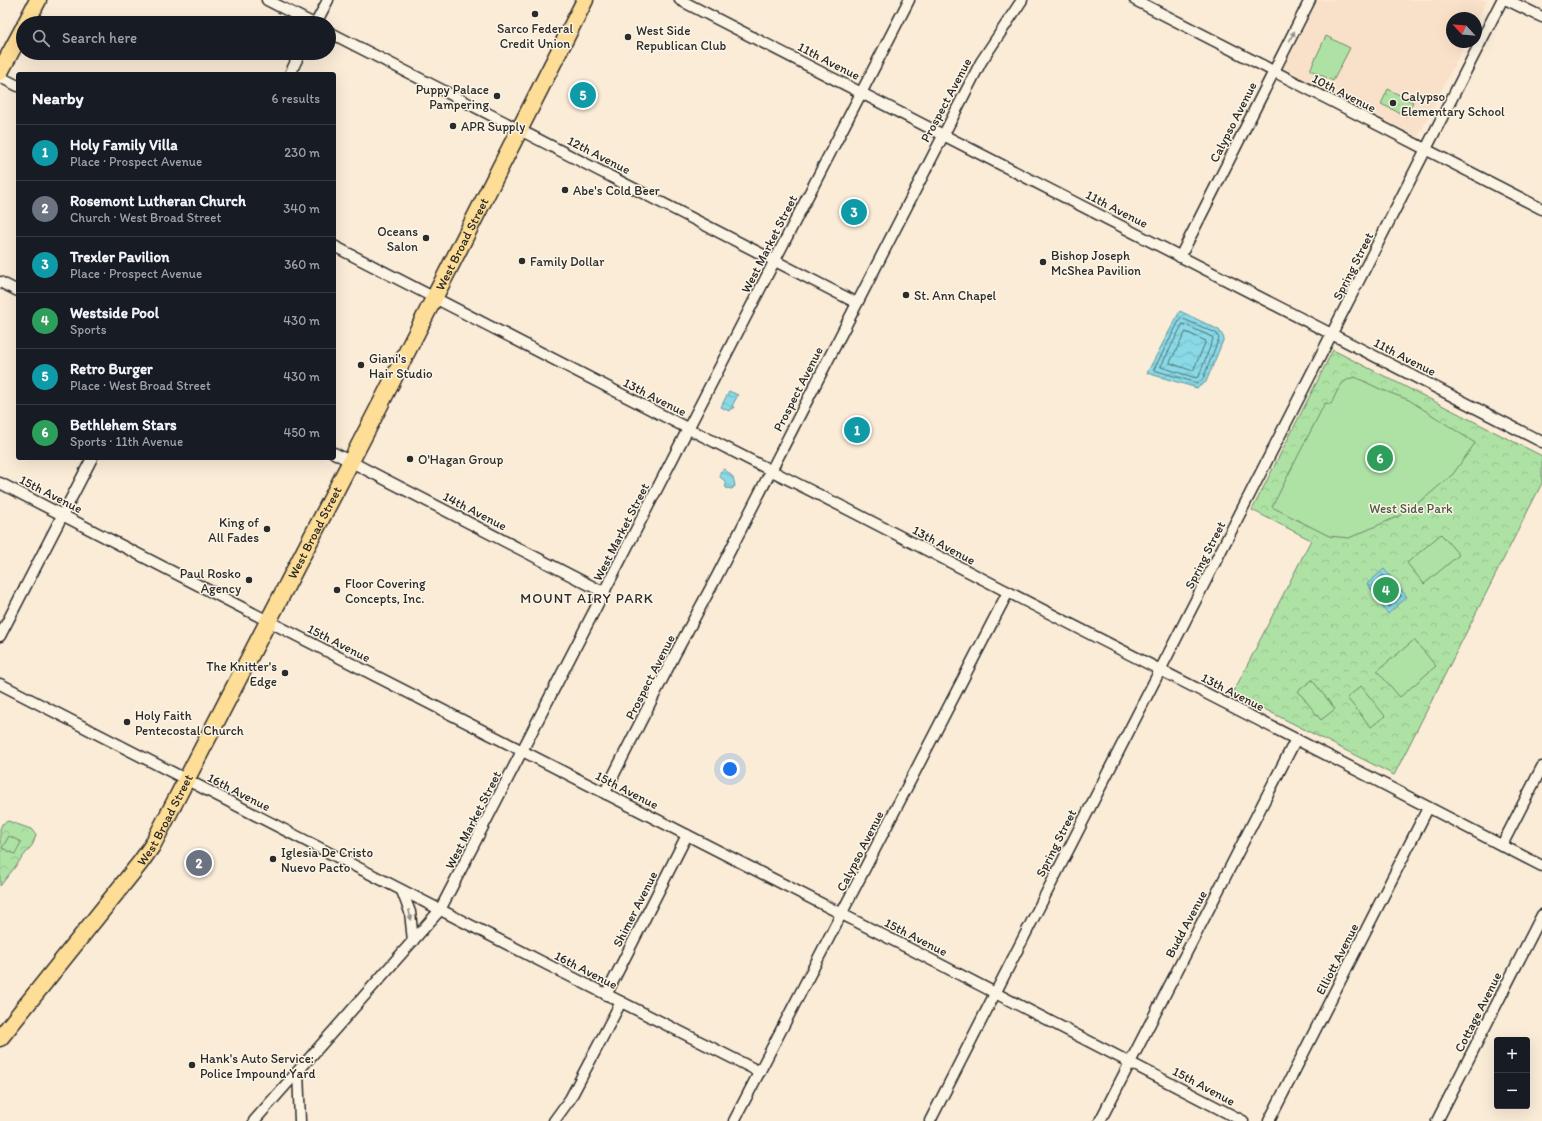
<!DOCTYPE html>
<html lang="en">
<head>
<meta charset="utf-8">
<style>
  :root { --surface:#171b24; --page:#242831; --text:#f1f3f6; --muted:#9ea1a6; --line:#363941; --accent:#98999b }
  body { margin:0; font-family:Itim,sans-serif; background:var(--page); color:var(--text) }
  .controls { position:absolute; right:12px; bottom:12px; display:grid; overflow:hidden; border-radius:4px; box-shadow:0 4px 16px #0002 }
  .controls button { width:36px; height:36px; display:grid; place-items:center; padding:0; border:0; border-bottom:1px solid var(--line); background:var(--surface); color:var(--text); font:20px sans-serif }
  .compass { position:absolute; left:1446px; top:12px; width:36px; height:36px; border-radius:50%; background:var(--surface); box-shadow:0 4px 16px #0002; rotate:296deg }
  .you { position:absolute; left:730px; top:769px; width:14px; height:14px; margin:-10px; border:3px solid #fff; border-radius:50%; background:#1a73e8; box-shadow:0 0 0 6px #1a73e833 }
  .badge { display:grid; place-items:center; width:26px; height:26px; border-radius:50%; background:var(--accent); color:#fff; font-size:13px; font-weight:700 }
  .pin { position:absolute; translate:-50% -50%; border:2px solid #fff; box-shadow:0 1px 4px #0006 }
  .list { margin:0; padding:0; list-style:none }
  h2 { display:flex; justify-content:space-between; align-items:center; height:52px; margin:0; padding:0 16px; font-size:17px }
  h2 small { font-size:13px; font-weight:400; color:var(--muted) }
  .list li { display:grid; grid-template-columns:26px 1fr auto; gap:12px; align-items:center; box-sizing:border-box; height:56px; padding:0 16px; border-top:1px solid var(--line) }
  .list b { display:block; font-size:15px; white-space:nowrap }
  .list p { margin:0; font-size:13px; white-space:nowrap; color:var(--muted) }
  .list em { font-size:13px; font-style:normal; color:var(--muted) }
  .icon { flex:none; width:22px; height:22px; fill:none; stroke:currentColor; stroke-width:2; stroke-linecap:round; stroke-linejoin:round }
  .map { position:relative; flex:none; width:1542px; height:1121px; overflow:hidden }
  .search { position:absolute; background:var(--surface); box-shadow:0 4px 16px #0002; left:16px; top:16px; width:320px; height:44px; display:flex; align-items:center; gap:10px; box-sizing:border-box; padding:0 14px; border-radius:22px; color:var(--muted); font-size:15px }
  .panel { position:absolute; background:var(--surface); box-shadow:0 4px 16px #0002; left:16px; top:72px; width:320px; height:388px; border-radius:4px }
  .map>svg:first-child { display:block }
  .built { fill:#f9e1c9 }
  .park { fill:url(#park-crowns); stroke:#6c8668 }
  .pitch { fill:#aee2a4; stroke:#6c8668 }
  .water { fill:url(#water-waves); stroke:#63939b }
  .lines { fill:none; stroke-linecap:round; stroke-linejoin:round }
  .shore { stroke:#517176; stroke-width:1 }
  .street-casing { stroke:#2b2b2b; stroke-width:13 }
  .primary-casing { stroke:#2b2b2b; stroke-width:19 }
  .street { stroke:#fcf5e5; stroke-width:10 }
  .primary { stroke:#fedd96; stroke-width:16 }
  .oneway { fill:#949088 }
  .poi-dot { fill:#2b2b2b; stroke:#fcf5e5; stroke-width:1.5 }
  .labels { text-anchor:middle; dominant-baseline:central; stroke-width:3; stroke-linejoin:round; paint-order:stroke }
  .poi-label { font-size:13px; fill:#2b2b2b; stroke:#fcf5e5; text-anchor:start }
  .street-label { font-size:13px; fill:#2b2b2b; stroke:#fcf5e5 }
  .park-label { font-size:13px; fill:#4c5949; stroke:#fcf5e5 }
  .neighbourhood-label { font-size:14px; letter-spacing:1px; fill:#2b2b2b; stroke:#fcf5e5 }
</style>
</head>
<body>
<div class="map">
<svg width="1542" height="1121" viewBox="0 0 1542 1121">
  <defs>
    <pattern id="park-crowns" width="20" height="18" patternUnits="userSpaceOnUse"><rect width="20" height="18" fill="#aee2a4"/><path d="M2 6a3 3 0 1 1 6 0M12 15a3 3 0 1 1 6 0" fill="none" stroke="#96c28d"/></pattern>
    <pattern id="water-waves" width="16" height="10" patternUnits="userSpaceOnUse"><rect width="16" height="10" fill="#89d9e6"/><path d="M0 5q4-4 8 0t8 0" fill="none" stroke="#76bac5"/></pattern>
  </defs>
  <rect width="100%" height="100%" fill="#fbecd8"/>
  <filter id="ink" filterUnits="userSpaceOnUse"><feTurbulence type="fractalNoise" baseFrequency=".025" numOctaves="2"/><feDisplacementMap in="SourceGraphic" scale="8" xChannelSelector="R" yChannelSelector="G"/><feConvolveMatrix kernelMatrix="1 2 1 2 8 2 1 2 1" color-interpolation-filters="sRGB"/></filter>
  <g filter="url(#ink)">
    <!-- built -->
    <path class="built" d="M 1318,0 L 1484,0 L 1487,1 L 1476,22 L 1476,18 L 1452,18 L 1452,42 L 1466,42 L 1418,137 L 1283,68 Z"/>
    <!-- park -->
    <g class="park">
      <path d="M 1388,89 L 1413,102 L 1406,116 L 1381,104 Z"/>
      <path d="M 1333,350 L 1542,456 L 1542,483 L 1394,775 L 1233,693 L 1311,540 L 1252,510 Z"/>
      <path d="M 8,821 L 31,829 L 36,835 L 33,844 L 0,886 L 0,829 L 2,824 Z"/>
    </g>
    <!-- pitch -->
    <g class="pitch">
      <path d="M 1326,36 L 1350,48 L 1333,81 L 1310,70 Z"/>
      <path d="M 1355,377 L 1380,389 L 1409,400 L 1475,443 L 1453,474 L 1426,497 L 1399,516 L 1349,538 L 1329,536 L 1272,507 L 1325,403 L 1331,404 C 1337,392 1340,380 1355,377 Z"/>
      <path d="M 1441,534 L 1459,555 L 1424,584 L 1407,563 Z"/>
      <path d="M 1414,640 L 1436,666 L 1400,697 L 1377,671 Z"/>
      <path d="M 1312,680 L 1335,709 L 1321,720 L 1298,691 Z"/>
      <path d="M 1361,686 L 1385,716 L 1371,727 L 1347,698 Z"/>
      <path d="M 9,836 L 21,842 L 15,854 L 2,848 Z"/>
    </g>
    <!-- water -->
    <g class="water">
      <path d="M 1180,311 L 1219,330 L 1224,338 L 1206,382 L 1197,388 L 1147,373 Z"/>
      <path d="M 729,391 L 738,395 L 732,406 L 734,407 L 733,409 L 731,408 L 729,411 L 721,407 Z"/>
      <path d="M 724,469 L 733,477 L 735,486 L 732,489 L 726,488 L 725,481 L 720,477 L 720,472 Z"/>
      <path d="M 1384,569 L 1407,597 L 1388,614 L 1374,597 L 1376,595 L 1367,584 Z"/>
    </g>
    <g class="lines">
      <!-- shore -->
      <g class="shore">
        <path d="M 1181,318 L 1216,333 L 1219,338 L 1203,379 L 1197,383 L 1154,370 Z"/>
        <path d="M 1183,324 L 1212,337 L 1213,339 L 1199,376 L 1196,378 L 1161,367 Z"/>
        <path d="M 1186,332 L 1206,341 L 1193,371 L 1170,363 Z"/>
        <path d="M 1382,576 L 1385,576 L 1401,596 L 1389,607 L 1380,598 L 1379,593 L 1373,585 Z"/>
        <path d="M 1382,583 L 1384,583 L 1394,595 L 1390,600 L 1385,597 L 1384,591 L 1380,586 Z"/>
      </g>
      <defs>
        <g id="street">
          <path d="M 267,0 L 312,23"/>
          <path d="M 680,0 L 1542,442"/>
          <path d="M 1135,0 L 1542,209"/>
          <path d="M 1507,0 L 1542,17"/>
          <path d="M 316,23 L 328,0"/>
          <path d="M 329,32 L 857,303"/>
          <path d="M 290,74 L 300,53"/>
          <path d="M 0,77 L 18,86"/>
          <path d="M 334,246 L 689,429 L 849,510 L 1008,592 L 1364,774 L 1542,866"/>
          <path d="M 1180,257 L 1310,0"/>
          <path d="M 0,282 L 18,291"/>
          <path d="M 334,453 L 605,593"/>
          <path d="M 0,483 L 268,621 L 920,954 L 1243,1121"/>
          <path d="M 0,636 L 92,458"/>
          <path d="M 0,684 L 548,965 L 760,1072"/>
          <path d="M 606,794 L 607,788 L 674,656 L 716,578 L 981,62 L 1022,0"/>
          <path d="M 1502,845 L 1542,767"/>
          <path d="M 402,891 L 410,912 L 413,941"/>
          <path d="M 606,995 L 687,835"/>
          <path d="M 298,1072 L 300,1121"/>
          <path d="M 254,1121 L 440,910 L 909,0"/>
          <path d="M 554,1121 L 570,1099 L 621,1002"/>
          <path d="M 734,1121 L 1008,592"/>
          <path d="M 930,1121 L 1502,0"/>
          <path d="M 1100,1121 L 1296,739"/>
          <path d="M 1269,1121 L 1428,808"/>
          <path d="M 1437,1121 L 1542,915"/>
        </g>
        <g id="primary">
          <path d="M 26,23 L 38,0"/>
          <path d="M 0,72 L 23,29"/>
          <path id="s1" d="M 0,1038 L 140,863 L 152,846 L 381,403 L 585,0"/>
        </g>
      </defs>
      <!-- street casing -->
      <use href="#street" class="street-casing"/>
      <!-- primary casing -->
      <use href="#primary" class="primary-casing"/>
      <!-- street -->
      <use href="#street" class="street"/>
      <!-- primary -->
      <use href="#primary" class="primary"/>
    </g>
    <!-- one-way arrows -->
    <defs><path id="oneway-solid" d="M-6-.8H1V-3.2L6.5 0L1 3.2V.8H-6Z"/></defs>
    <g class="oneway">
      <use href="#oneway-solid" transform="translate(1292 36) rotate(-63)"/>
      <use href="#oneway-solid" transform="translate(410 915) rotate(76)"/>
    </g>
  </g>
  <!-- markers -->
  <g class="poi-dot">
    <circle cx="535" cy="14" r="4"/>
    <circle cx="628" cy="37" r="4"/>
    <circle cx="497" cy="96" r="4"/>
    <circle cx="1393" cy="103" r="4"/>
    <circle cx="453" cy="126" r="4"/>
    <circle cx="565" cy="190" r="4"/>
    <circle cx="426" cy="238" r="4"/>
    <circle cx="522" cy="261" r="4"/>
    <circle cx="1043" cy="262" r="4"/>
    <circle cx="906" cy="295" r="4"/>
    <circle cx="361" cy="365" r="4"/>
    <circle cx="410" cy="459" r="4"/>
    <circle cx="267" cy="529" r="4"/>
    <circle cx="249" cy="580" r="4"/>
    <circle cx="337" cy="590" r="4"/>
    <circle cx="285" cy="673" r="4"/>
    <circle cx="127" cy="722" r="4"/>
    <circle cx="273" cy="859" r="4"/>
    <circle cx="192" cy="1065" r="4"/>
  </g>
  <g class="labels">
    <!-- poi labels -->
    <g class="poi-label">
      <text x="535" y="28" text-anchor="middle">Sarco Federal<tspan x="535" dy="15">Credit Union</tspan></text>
      <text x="636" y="30">West Side<tspan x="636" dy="15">Republican Club</tspan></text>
      <text x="489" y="89" text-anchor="end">Puppy Palace<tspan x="489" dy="15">Pampering</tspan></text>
      <text x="1401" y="96">Calypso<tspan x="1401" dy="15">Elementary School</tspan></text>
      <text x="461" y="126">APR Supply</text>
      <text x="573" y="190">Abe's Cold Beer</text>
      <text x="418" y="231" text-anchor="end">Oceans<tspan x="418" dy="15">Salon</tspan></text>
      <text x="1051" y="255">Bishop Joseph<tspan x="1051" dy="15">McShea Pavilion</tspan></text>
      <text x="530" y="261">Family Dollar</text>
      <text x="914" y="295">St. Ann Chapel</text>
      <text x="369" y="358">Giani's<tspan x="369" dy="15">Hair Studio</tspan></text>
      <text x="418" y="459">O'Hagan Group</text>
      <text x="259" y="522" text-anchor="end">King of<tspan x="259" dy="15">All Fades</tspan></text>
      <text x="241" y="573" text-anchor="end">Paul Rosko<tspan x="241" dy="15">Agency</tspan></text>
      <text x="345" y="583">Floor Covering<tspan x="345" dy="15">Concepts, Inc.</tspan></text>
      <text x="277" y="666" text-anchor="end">The Knitter's<tspan x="277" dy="15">Edge</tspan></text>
      <text x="135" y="715">Holy Faith<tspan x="135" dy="15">Pentecostal Church</tspan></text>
      <text x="281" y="852">Iglesia De Cristo<tspan x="281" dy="15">Nuevo Pacto</tspan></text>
      <text x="200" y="1058">Hank's Auto Service:<tspan x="200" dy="15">Police Impound Yard</tspan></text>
    </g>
    <!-- street labels -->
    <g class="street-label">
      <text transform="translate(829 61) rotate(27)">11th Avenue</text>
      <text transform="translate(1344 93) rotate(27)">10th Avenue</text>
      <text transform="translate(946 100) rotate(-62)">Prospect Avenue</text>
      <text transform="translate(1233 122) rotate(-63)">Calypso Avenue</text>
      <text transform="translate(599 155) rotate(27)">12th Avenue</text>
      <text transform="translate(1117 209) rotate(27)">11th Avenue</text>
      <text stroke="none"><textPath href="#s1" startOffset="922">West Broad Street</textPath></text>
      <text transform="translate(769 244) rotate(-63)">West Market Street</text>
      <text transform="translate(1353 266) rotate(-63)">Spring Street</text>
      <text transform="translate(1405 357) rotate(27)">11th Avenue</text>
      <text transform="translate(798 389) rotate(-63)">Prospect Avenue</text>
      <text transform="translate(655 397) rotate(27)">13th Avenue</text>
      <text transform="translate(51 494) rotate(27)">15th Avenue</text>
      <text transform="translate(475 511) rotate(27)">14th Avenue</text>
      <text stroke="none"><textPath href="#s1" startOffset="598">West Broad Street</textPath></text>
      <text transform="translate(621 532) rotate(-63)">West Market Street</text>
      <text transform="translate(944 545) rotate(28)">13th Avenue</text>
      <text transform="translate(1205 555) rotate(-63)">Spring Street</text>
      <text transform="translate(339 643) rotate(27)">15th Avenue</text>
      <text transform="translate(650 677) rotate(-63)">Prospect Avenue</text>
      <text transform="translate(1233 692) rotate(27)">13th Avenue</text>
      <text transform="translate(627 790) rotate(27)">15th Avenue</text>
      <text transform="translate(239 792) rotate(27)">16th Avenue</text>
      <text stroke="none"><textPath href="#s1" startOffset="274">West Broad Street</textPath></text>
      <text transform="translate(473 820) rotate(-63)">West Market Street</text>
      <text transform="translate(1056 843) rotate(-63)">Spring Street</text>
      <text transform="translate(860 851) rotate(-63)">Calypso Avenue</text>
      <text transform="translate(635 909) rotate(-63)">Shimer Avenue</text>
      <text transform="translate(1186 924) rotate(-62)">Budd Avenue</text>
      <text transform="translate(916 937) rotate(27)">15th Avenue</text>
      <text transform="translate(1337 959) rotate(-63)">Elliott Avenue</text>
      <text transform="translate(586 970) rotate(27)">16th Avenue</text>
      <text transform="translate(1478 1012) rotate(-63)">Cottage Avenue</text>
      <text transform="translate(1204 1086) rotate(28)">15th Avenue</text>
    </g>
    <!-- park labels -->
    <g class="park-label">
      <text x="1411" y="508">West Side Park</text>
    </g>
    <!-- neighbourhood labels -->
    <g class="neighbourhood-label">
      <text x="587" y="598">MOUNT AIRY PARK</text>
    </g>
  </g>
</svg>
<div class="controls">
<button>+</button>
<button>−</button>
</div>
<svg class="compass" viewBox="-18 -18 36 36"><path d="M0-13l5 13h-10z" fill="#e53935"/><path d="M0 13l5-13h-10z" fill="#9ea1a6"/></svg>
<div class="you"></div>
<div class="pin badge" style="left:857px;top:430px;background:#0f9aa8">1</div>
<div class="pin badge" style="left:199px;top:863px;background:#6b7280">2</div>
<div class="pin badge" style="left:854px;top:212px;background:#0f9aa8">3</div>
<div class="pin badge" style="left:1386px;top:590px;background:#2e9e5b">4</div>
<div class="pin badge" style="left:583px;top:95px;background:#0f9aa8">5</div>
<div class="pin badge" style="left:1380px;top:458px;background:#2e9e5b">6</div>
<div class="search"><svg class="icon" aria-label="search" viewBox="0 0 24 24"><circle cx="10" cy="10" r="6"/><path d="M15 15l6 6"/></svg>Search here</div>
<section class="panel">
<h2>Nearby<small>6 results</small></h2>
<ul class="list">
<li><span class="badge" style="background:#0f9aa8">1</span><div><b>Holy Family Villa</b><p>Place · Prospect Avenue</p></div><em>230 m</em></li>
<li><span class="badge" style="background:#6b7280">2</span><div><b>Rosemont Lutheran Church</b><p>Church · West Broad Street</p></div><em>340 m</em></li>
<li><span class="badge" style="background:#0f9aa8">3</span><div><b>Trexler Pavilion</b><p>Place · Prospect Avenue</p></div><em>360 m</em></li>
<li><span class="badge" style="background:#2e9e5b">4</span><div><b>Westside Pool</b><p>Sports</p></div><em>430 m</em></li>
<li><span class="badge" style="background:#0f9aa8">5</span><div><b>Retro Burger</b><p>Place · West Broad Street</p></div><em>430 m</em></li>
<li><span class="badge" style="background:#2e9e5b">6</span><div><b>Bethlehem Stars</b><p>Sports · 11th Avenue</p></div><em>450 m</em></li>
</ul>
</section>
</div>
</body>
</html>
